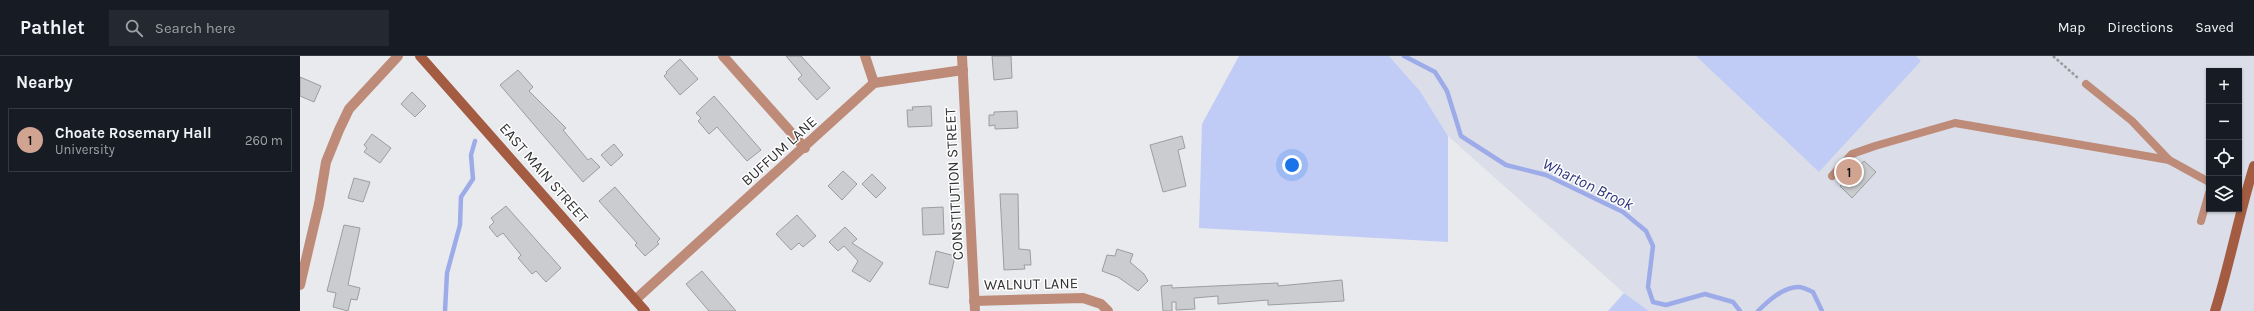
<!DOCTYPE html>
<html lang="en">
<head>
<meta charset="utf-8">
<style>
  :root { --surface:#171b24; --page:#242831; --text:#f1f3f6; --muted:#9ea1a6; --line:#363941; --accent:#d1a492 }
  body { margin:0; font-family:Karla,sans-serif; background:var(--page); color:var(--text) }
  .controls { position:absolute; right:12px; top:12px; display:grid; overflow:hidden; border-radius:0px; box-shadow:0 1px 3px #0004 }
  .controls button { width:36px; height:36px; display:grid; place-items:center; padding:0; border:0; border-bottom:1px solid var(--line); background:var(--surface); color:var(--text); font:20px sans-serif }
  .you { position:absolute; left:992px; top:109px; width:14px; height:14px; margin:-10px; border:3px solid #fff; border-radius:50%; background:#1a73e8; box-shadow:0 0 0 6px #1a73e833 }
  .badge { display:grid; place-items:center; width:26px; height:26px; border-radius:50%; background:var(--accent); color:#111; font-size:13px; font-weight:700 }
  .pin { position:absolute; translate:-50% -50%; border:2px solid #fff; box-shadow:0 1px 4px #0006 }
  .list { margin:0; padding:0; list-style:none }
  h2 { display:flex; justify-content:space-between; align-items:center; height:52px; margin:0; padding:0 16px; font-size:17px }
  h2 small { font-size:13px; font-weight:400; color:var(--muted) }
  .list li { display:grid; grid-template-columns:26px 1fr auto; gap:12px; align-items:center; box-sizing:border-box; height:64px; margin:0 8px 8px; padding:0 8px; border:1px solid var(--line); border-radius:0px }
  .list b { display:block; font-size:15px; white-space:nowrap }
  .list p { margin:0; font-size:13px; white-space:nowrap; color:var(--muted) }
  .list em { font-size:13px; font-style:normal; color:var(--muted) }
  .icon { flex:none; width:22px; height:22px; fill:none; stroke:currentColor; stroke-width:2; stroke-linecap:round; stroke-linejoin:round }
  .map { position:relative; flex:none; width:1954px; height:255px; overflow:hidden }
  header { display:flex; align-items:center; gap:24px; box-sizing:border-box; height:56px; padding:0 20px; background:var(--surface); border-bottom:1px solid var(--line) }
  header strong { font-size:19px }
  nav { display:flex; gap:22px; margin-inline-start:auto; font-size:14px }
  .search { width:280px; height:36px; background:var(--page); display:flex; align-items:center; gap:10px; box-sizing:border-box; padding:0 14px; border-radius:0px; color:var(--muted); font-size:15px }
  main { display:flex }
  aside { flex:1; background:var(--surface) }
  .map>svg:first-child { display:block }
  .built { fill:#dbdee8; fill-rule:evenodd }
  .green { fill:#c0ccf6 }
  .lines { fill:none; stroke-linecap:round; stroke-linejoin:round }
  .stream { stroke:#9dace9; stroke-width:4.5 }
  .building { fill:#cbcccf; stroke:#9c9da0 }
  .path { stroke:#9a9a9d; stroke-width:2.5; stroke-dasharray:3 2; stroke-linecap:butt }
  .service { stroke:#be8b79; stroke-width:8 }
  .minor { stroke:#be8b79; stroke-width:10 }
  .secondary { stroke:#a35c41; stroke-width:10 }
  .labels { text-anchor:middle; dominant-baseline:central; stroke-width:3; stroke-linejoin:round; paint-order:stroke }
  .street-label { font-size:15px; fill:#323233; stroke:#fff }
  .water-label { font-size:16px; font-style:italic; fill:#2b347b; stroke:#fff }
</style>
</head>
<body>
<header>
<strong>Pathlet</strong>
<div class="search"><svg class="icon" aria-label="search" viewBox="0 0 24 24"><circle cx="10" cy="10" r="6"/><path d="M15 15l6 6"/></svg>Search here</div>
<nav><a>Map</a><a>Directions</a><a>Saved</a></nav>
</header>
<main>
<aside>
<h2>Nearby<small></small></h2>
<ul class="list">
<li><span class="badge">1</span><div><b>Choate Rosemary Hall</b><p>University</p></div><em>260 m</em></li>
</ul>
</aside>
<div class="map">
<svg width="1954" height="255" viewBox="0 0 1954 255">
  <rect width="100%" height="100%" fill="#e9eaee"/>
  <!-- built -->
  <path class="built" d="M 1089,0 L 1954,0 L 1954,255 L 1349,255 L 1324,237 L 1148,80 L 1120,35 ZM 1909,15 L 1939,15 L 1939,153 L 1909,153 Z"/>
  <!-- green -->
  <g class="green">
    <path d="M 939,0 L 1089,0 L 1120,35 L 1148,80 L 1148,186 L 899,172 L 902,68 Z"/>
    <path d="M 1396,0 L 1616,0 L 1621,5 L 1519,116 Z"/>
    <path d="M 1324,237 L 1349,255 L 1308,255 Z"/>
  </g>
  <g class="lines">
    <!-- stream -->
    <g class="stream">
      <path d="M 1104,0 L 1135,16 L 1147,35 L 1161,80 L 1206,109 L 1246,119 L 1323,156 L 1346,175 L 1353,190 L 1348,231 L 1353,246 L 1366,249 L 1405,238 L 1433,246 L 1440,255"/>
      <path d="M 145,255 L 147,217 L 160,169 L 161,141 L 173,123 L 171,99 L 175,85"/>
      <path d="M 1458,255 C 1468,245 1483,231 1498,231 C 1502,231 1509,234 1513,236 L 1522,255"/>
    </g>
  </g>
  <!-- building -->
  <g class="building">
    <path d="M 486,0 L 501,0 L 530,32 L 517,44 L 498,23 L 502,19 Z"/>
    <path d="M 692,0 L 711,0 L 712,22 L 694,24 Z"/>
    <path d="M 380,3 L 398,23 L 380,39 L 364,20 L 367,17 L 366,16 Z"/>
    <path d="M 218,14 L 233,31 L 229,35 L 266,72 L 263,74 L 288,104 L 291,102 L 300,111 L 283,126 L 200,29 Z"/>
    <path d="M 0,21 L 21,30 L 14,46 L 0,40 Z"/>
    <path d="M 112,36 L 126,50 L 115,61 L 101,48 Z"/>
    <path d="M 414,40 L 461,94 L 447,105 L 417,71 L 409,78 L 398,65 L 401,62 L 396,57 Z"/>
    <path d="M 631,50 L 632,70 L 608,71 L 607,54 L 613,54 L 612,51 Z"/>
    <path d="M 717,55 L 718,72 L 695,73 L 695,69 L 689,70 L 689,59 L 694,59 L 694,56 Z"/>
    <path d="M 72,78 L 91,92 L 80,107 L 64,96 L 67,92 L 64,89 Z"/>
    <path d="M 882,80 L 885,92 L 878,94 L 886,130 L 863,136 L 850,89 Z"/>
    <path d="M 314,88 L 323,99 L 311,110 L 301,99 Z"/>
    <path d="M 1564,105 L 1576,116 L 1552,142 L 1540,130 Z"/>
    <path d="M 543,115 L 557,128 L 542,144 L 528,130 Z"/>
    <path d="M 572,118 L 586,132 L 576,142 L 562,128 Z"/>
    <path d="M 54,122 L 70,126 L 63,146 L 48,142 Z"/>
    <path d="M 315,131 L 360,183 L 357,186 L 359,188 L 345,200 L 335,189 L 337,187 L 299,145 Z"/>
    <path d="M 700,138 L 718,138 L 719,193 L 730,194 L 731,209 L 724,209 L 725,213 L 704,214 Z"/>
    <path d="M 206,150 L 261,212 L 246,226 L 236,215 L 232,218 L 218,202 L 221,199 L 203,177 L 197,181 L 189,171 L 194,166 L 191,162 Z"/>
    <path d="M 643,151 L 644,178 L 623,179 L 622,152 Z"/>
    <path d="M 497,159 L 516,180 L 503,191 L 499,187 L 491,194 L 476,178 Z"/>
    <path d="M 44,169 L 60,172 L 48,229 L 60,232 L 57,244 L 51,243 L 48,255 L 33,251 L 36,237 L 27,235 Z"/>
    <path d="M 545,171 L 557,183 L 552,187 L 583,207 L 570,226 L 552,215 L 558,205 L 544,190 L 538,195 L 529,186 Z"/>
    <path d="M 817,193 L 833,198 L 830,206 L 844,218 L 848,225 L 838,235 L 818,221 L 802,215 L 807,199 L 815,200 Z"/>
    <path d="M 636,195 L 655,200 L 648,232 L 629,228 Z"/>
    <path d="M 402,215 L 436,255 L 409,255 L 386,228 Z"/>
    <path d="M 1042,224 L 1044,245 L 968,249 L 968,244 L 918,248 L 918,240 L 894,242 L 895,253 L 876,254 L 876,246 L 872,246 L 872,255 L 863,255 L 861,230 L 872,229 L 872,232 L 978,227 L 978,230 Z"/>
  </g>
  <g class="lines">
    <!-- path -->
    <path class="path" d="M 1753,0 L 1778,22"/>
    <!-- service -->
    <g class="service">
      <path d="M 1786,28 L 1832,65 L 1869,104"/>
      <path d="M 1532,120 L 1552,98 L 1575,90 L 1655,67 L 1869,104 L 1909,126"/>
      <path d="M 1901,165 L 1909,137"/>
    </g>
    <!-- minor -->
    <g class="minor">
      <path d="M 423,0 L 505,92"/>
      <path d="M 565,0 L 574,27"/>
      <path d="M 662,0 L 675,255"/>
      <path d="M 0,229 L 19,148 L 26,106 L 39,74 L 49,53 L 98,0"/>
      <path d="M 335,244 L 574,27 L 663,14"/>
      <path d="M 674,245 L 783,242 L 801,248 L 808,255"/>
    </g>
    <!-- secondary -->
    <g class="secondary">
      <path d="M 120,0 L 345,255"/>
      <path d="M 1915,255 C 1930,207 1939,158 1954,110"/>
    </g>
  </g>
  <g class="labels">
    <!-- street labels -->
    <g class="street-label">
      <text transform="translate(479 95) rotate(-42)">BUFFUM LANE</text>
      <text transform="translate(244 117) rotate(49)">EAST MAIN STREET</text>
      <text transform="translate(654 128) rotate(-93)">CONSTITUTION STREET</text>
      <text transform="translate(731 228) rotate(-1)">WALNUT LANE</text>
    </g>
    <!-- water labels -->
    <g class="water-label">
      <text transform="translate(1288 128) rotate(26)">Wharton Brook</text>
    </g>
  </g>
</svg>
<div class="controls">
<button>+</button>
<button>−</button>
<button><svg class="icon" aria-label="locate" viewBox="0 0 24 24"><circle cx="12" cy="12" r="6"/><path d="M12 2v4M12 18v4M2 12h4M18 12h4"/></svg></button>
<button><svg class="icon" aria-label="layers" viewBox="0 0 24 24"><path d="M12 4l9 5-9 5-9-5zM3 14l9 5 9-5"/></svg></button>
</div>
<div class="you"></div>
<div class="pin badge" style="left:1549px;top:116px">1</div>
</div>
</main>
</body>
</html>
